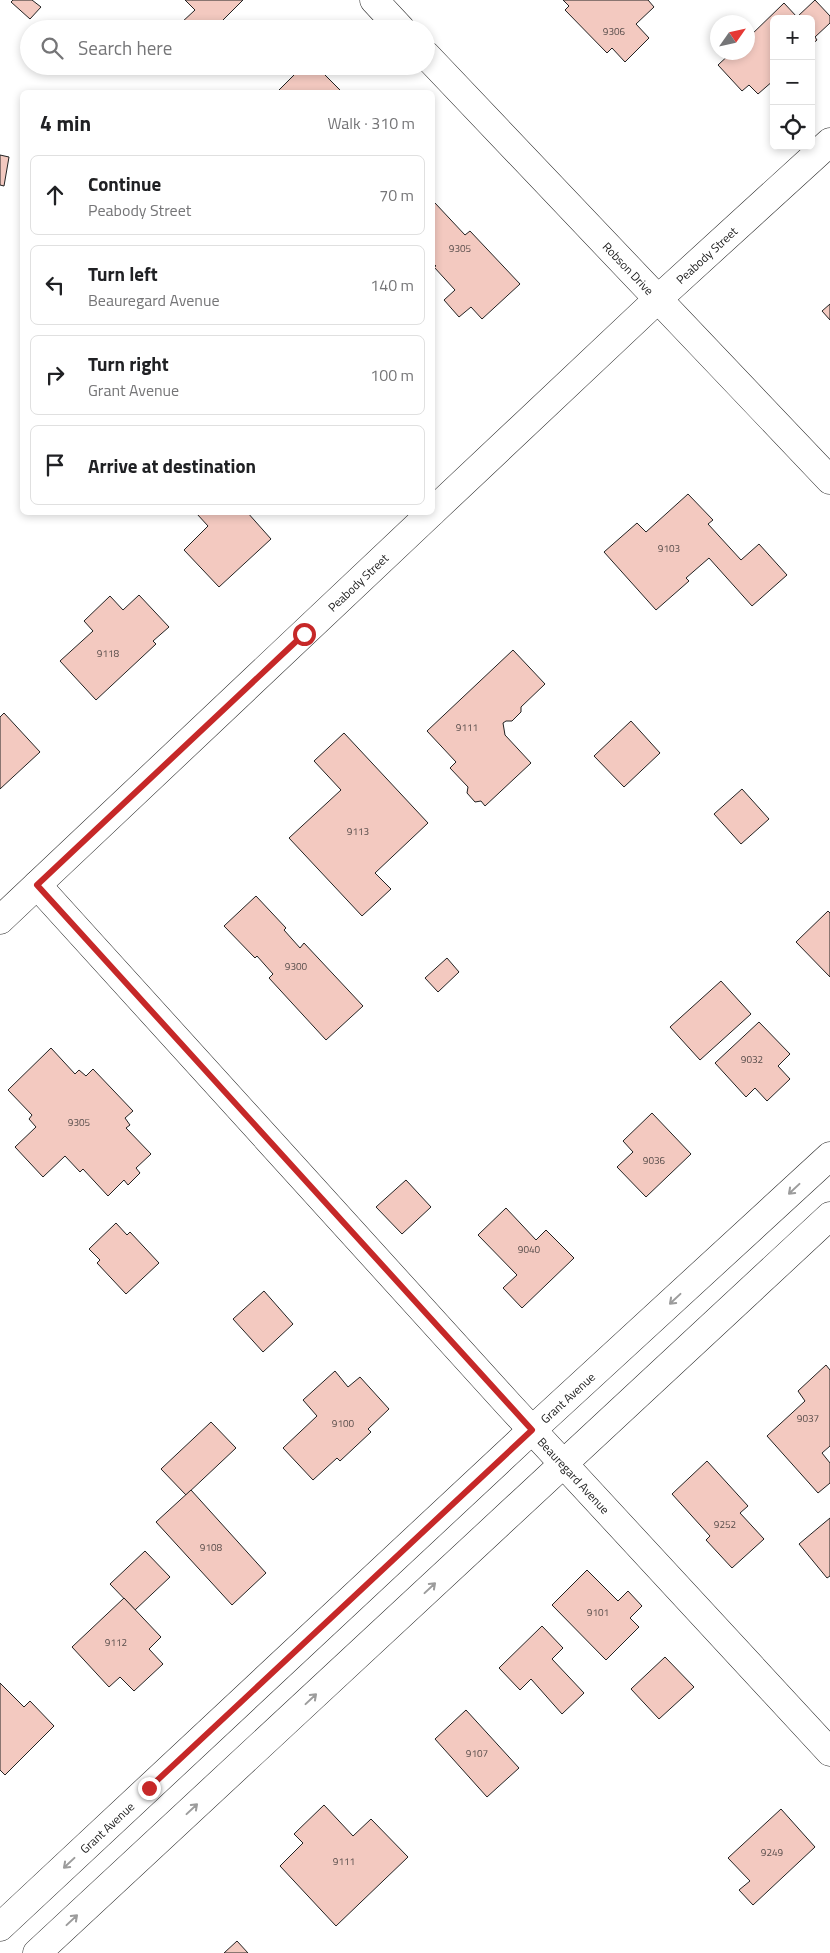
<!DOCTYPE html>
<html lang="en">
<head>
<meta charset="utf-8">
<style>
  :root { --surface:#fff; --page:#f6f6f6; --text:#202124; --muted:#757577; --line:#e0e0e0 }
  body { margin:0; font-family:"Titillium Web",sans-serif; background:var(--page); color:var(--text) }
  .controls { position:absolute; right:15px; top:15px; display:grid; overflow:hidden; border-radius:8px; box-shadow:0 2px 8px #0003 }
  .controls button { width:45px; height:45px; display:grid; place-items:center; padding:0; border:0; border-bottom:1px solid var(--line); background:var(--surface); color:var(--text); font:25px sans-serif }
  .compass { position:absolute; left:710px; top:15px; width:45px; height:45px; border-radius:50%; background:var(--surface); box-shadow:0 2px 8px #0003; rotate:56deg }
  .stop { position:absolute; width:15px; height:15px; margin:-11px; border:4px solid #c62828; border-radius:50%; background:#fff }
  .stop.end { background:#c62828; border-color:#fff; box-shadow:0 1px 5px #0008 }
  .list { margin:0; padding:0; list-style:none }
  h2 { display:flex; justify-content:space-between; align-items:center; height:65px; margin:0; padding:0 20px; font-size:21px }
  h2 small { font-size:16px; font-weight:400; color:var(--muted) }
  .list li { display:grid; grid-template-columns:32px 1fr auto; gap:15px; align-items:center; box-sizing:border-box; height:80px; margin:0 10px 10px; padding:0 10px; border:1px solid var(--line); border-radius:8px }
  .list b { display:block; font-size:19px; white-space:nowrap }
  .list p { margin:0; font-size:16px; white-space:nowrap; color:var(--muted) }
  .list em { font-size:16px; font-style:normal; color:var(--muted) }
  .icon { flex:none; width:28px; height:28px; fill:none; stroke:currentColor; stroke-width:2; stroke-linecap:round; stroke-linejoin:round }
  .map { position:relative; flex:none; width:830px; height:1953px; overflow:hidden }
  .search { position:absolute; background:var(--surface); box-shadow:0 2px 8px #0003; left:20px; top:20px; width:415px; height:55px; display:flex; align-items:center; gap:12px; box-sizing:border-box; padding:0 18px; border-radius:28px; color:var(--muted); font-size:19px }
  .panel { position:absolute; background:var(--surface); box-shadow:0 2px 8px #0003; left:20px; top:90px; width:415px; height:425px; border-radius:8px }
  .map>svg:first-child { display:block }
  .building { fill:#f3c9c0; stroke:#222 }
  .lines { fill:none; stroke-linecap:round; stroke-linejoin:round }
  .street-casing { stroke:#222; stroke-width:29 }
  .primary-casing { stroke:#222; stroke-width:29 }
  .street { stroke:#fff; stroke-width:28 }
  .primary { stroke:#fff; stroke-width:28 }
  .oneway { stroke:#9c9c9c }
  .route { stroke:#c62828; stroke-width:6 }
  .labels { text-anchor:middle; dominant-baseline:central; stroke-width:4; stroke-linejoin:round; paint-order:stroke }
  .number-label { font-size:10px; fill:#564c4a }
  .street-label { font-size:12px; fill:#222; stroke:#fff }
</style>
</head>
<body>
<div class="map">
<svg width="830" height="1953" viewBox="0 0 830 1953">
  <rect width="100%" height="100%" fill="#fff"/>
  <!-- building -->
  <g class="building">
    <path d="M 13,0 L 32,0 L 41,7 L 30,19 L 11,2 Z"/>
    <path d="M 185,0 L 243,0 L 214,29 L 186,29 L 181,23 L 195,10 Z"/>
    <path d="M 563,0 L 648,0 L 654,7 L 636,24 L 649,38 L 625,62 L 612,48 L 607,53 L 565,10 L 569,6 Z"/>
    <path d="M 815,0 L 830,16 L 830,23 L 815,37 L 817,40 L 811,45 L 811,19 L 774,19 L 774,80 L 758,94 L 749,85 L 742,91 L 718,65 L 732,52 L 748,52 L 748,38 L 784,3 L 797,17 Z"/>
    <path d="M 303,66 L 322,66 L 327,71 L 324,74 L 342,92 L 277,92 Z"/>
    <path d="M 0,155 L 9,157 L 4,186 L 0,185 Z"/>
    <path d="M 435,203 L 465,235 L 470,231 L 520,284 L 482,319 L 471,307 L 459,317 L 444,300 L 455,290 L 434,267 L 436,266 L 432,262 L 432,206 Z"/>
    <path d="M 830,304 L 830,320 L 822,311 Z"/>
    <path d="M 688,494 L 713,520 L 708,524 L 741,560 L 759,544 L 787,575 L 752,606 L 709,558 L 686,578 L 689,581 L 656,610 L 604,552 L 637,523 L 646,532 Z"/>
    <path d="M 199,512 L 247,512 L 271,539 L 219,587 L 184,550 L 208,526 L 197,514 Z"/>
    <path d="M 139,595 L 169,627 L 153,641 L 156,644 L 96,700 L 60,661 L 93,631 L 84,621 L 110,596 L 123,610 Z"/>
    <path d="M 513,650 L 545,684 L 521,707 L 521,712 L 512,721 L 506,721 L 503,723 L 505,735 L 531,763 L 485,806 L 481,801 L 475,802 L 467,793 L 468,787 L 450,768 L 456,762 L 427,731 Z"/>
    <path d="M 4,713 L 40,752 L 0,789 L 0,717 Z"/>
    <path d="M 631,721 L 660,753 L 624,787 L 594,756 Z"/>
    <path d="M 344,733 L 428,823 L 375,873 L 391,889 L 362,916 L 289,838 L 341,790 L 314,761 Z"/>
    <path d="M 742,789 L 769,819 L 741,844 L 714,814 Z"/>
    <path d="M 256,896 L 286,928 L 284,930 L 300,948 L 304,943 L 363,1006 L 326,1040 L 269,978 L 273,974 L 257,956 L 255,958 L 224,926 Z"/>
    <path d="M 828,911 L 830,913 L 830,977 L 796,942 Z"/>
    <path d="M 447,958 L 459,972 L 438,992 L 425,978 Z"/>
    <path d="M 721,981 L 751,1014 L 700,1060 L 670,1027 Z"/>
    <path d="M 759,1022 L 790,1054 L 778,1066 L 790,1079 L 767,1101 L 755,1088 L 746,1097 L 715,1063 Z"/>
    <path d="M 51,1048 L 75,1074 L 79,1070 L 86,1076 L 93,1069 L 133,1111 L 125,1118 L 130,1125 L 126,1128 L 151,1154 L 136,1168 L 140,1173 L 128,1185 L 124,1180 L 108,1196 L 83,1169 L 80,1172 L 65,1156 L 43,1177 L 15,1147 L 36,1127 L 29,1119 L 32,1115 L 8,1090 Z"/>
    <path d="M 652,1113 L 691,1154 L 646,1197 L 617,1167 L 633,1152 L 623,1141 Z"/>
    <path d="M 406,1180 L 431,1207 L 402,1234 L 376,1207 Z"/>
    <path d="M 506,1208 L 536,1240 L 546,1230 L 574,1258 L 522,1308 L 503,1288 L 517,1275 L 478,1235 Z"/>
    <path d="M 116,1223 L 127,1235 L 130,1232 L 159,1263 L 126,1294 L 97,1263 L 100,1260 L 89,1249 Z"/>
    <path d="M 264,1291 L 293,1324 L 263,1352 L 233,1319 Z"/>
    <path d="M 826,1365 L 830,1370 L 830,1446 L 822,1453 L 830,1463 L 830,1483 L 818,1493 L 767,1436 L 805,1401 L 798,1391 Z"/>
    <path d="M 335,1371 L 348,1387 L 360,1377 L 389,1409 L 368,1429 L 371,1432 L 340,1461 L 337,1458 L 313,1480 L 283,1448 L 317,1416 L 303,1400 Z"/>
    <path d="M 211,1422 L 236,1448 L 186,1495 L 161,1469 Z"/>
    <path d="M 707,1461 L 748,1506 L 740,1513 L 764,1539 L 732,1568 L 706,1540 L 710,1536 L 672,1494 Z"/>
    <path d="M 191,1490 L 266,1573 L 232,1605 L 156,1522 Z"/>
    <path d="M 830,1518 L 830,1576 L 827,1578 L 799,1544 Z"/>
    <path d="M 145,1551 L 170,1577 L 135,1610 L 110,1584 Z"/>
    <path d="M 587,1570 L 618,1601 L 628,1591 L 642,1606 L 630,1618 L 639,1627 L 606,1660 L 552,1605 Z"/>
    <path d="M 124,1598 L 161,1637 L 149,1649 L 163,1664 L 134,1691 L 120,1677 L 109,1687 L 72,1647 Z"/>
    <path d="M 542,1626 L 563,1648 L 552,1659 L 584,1693 L 562,1714 L 531,1679 L 520,1690 L 499,1668 Z"/>
    <path d="M 665,1657 L 694,1687 L 659,1719 L 631,1689 Z"/>
    <path d="M 0,1683 L 24,1707 L 30,1701 L 54,1726 L 5,1775 L 0,1770 Z"/>
    <path d="M 466,1710 L 519,1768 L 487,1797 L 435,1739 Z"/>
    <path d="M 324,1805 L 353,1836 L 371,1819 L 408,1857 L 336,1926 L 280,1866 L 303,1843 L 294,1834 Z"/>
    <path d="M 781,1809 L 815,1847 L 753,1905 L 739,1890 L 750,1881 L 728,1858 Z"/>
    <path d="M 237,1941 L 248,1953 L 224,1953 Z"/>
  </g>
  <g class="lines">
    <defs>
      <g id="street">
        <path d="M 374,0 L 401,29"/>
        <path id="s1" d="M 426,55 L 830,480"/>
        <path id="s2" d="M 432,512 L 658,299 L 830,142"/>
        <path id="s3" d="M 37,885 L 509,1405 L 830,1752"/>
        <path id="s4" d="M 0,920 L 432,512"/>
      </g>
      <g id="primary">
        <path id="s5" d="M 0,1927 L 532,1430 L 830,1156"/>
        <path d="M 37,1953 L 830,1216"/>
      </g>
    </defs>
    <!-- street casing -->
    <use href="#street" class="street-casing"/>
    <!-- primary casing -->
    <use href="#primary" class="primary-casing"/>
    <!-- street -->
    <use href="#street" class="street"/>
    <!-- primary -->
    <use href="#primary" class="primary"/>
  </g>
  <!-- one-way arrows -->
  <defs><path id="oneway-shaft" d="M-6 0H5M1.5-3L5.5 0L1.5 3" fill="none" stroke-width="1.6" stroke-linecap="round" stroke-linejoin="round" transform="scale(1.25)"/></defs>
  <g class="oneway">
    <use href="#oneway-shaft" transform="translate(794 1189) rotate(137)"/>
    <use href="#oneway-shaft" transform="translate(675 1299) rotate(137)"/>
    <use href="#oneway-shaft" transform="translate(430 1588) rotate(-43)"/>
    <use href="#oneway-shaft" transform="translate(311 1699) rotate(-43)"/>
    <use href="#oneway-shaft" transform="translate(192 1809) rotate(-43)"/>
    <use href="#oneway-shaft" transform="translate(69 1863) rotate(137)"/>
    <use href="#oneway-shaft" transform="translate(72 1920) rotate(-43)"/>
  </g>
  <g class="lines">
    <!-- route -->
    <path class="route" d="M 149,1788 L 532,1430 L 37,885 L 304,634"/>
  </g>
  <g class="labels">
    <!-- number labels -->
    <g class="number-label">
      <text x="614" y="31">9306</text>
      <text x="460" y="248">9305</text>
      <text x="669" y="548">9103</text>
      <text x="108" y="653">9118</text>
      <text x="467" y="727">9111</text>
      <text x="358" y="831">9113</text>
      <text x="296" y="966">9300</text>
      <text x="752" y="1059">9032</text>
      <text x="79" y="1122">9305</text>
      <text x="654" y="1160">9036</text>
      <text x="529" y="1249">9040</text>
      <text x="808" y="1418">9037</text>
      <text x="343" y="1423">9100</text>
      <text x="725" y="1524">9252</text>
      <text x="211" y="1547">9108</text>
      <text x="598" y="1612">9101</text>
      <text x="116" y="1642">9112</text>
      <text x="477" y="1753">9107</text>
      <text x="772" y="1852">9249</text>
      <text x="344" y="1861">9111</text>
    </g>
    <!-- street labels -->
    <g class="street-label">
      <text stroke="none"><textPath href="#s2" startOffset="376">Peabody Street</textPath></text>
      <text stroke="none"><textPath href="#s1" startOffset="294">Robson Drive</textPath></text>
      <text stroke="none"><textPath href="#s4" startOffset="492">Peabody Street</textPath></text>
      <text stroke="none"><textPath href="#s5" startOffset="776">Grant Avenue</textPath></text>
      <text stroke="none"><textPath href="#s3" startOffset="798">Beauregard Avenue</textPath></text>
      <text stroke="none"><textPath href="#s5" startOffset="146">Grant Avenue</textPath></text>
    </g>
  </g>
</svg>
<div class="controls">
<button>+</button>
<button>−</button>
<button><svg class="icon" aria-label="locate" viewBox="0 0 24 24"><circle cx="12" cy="12" r="6"/><path d="M12 2v4M12 18v4M2 12h4M18 12h4"/></svg></button>
</div>
<svg class="compass" viewBox="-18 -18 36 36"><path d="M0-13l5 13h-10z" fill="#e53935"/><path d="M0 13l5-13h-10z" fill="#757577"/></svg>
<div class="stop" style="left:304px;top:634px"></div>
<div class="stop end" style="left:149px;top:1788px"></div>
<div class="search"><svg class="icon" aria-label="search" viewBox="0 0 24 24"><circle cx="10" cy="10" r="6"/><path d="M15 15l6 6"/></svg>Search here</div>
<section class="panel">
<h2>4 min<small>Walk · 310 m</small></h2>
<ul class="list">
<li><svg class="icon" aria-label="ahead" viewBox="0 0 24 24"><path d="M12 20V5M6 11l6-6 6 6"/></svg><div><b>Continue</b><p>Peabody Street</p></div><em>70 m</em></li>
<li><svg class="icon" aria-label="left" viewBox="0 0 24 24"><path d="M17 20v-9H6M10 6l-5 5 5 5"/></svg><div><b>Turn left</b><p>Beauregard Avenue</p></div><em>140 m</em></li>
<li><svg class="icon" aria-label="right" viewBox="0 0 24 24"><path d="M7 20v-9h11M14 6l5 5-5 5"/></svg><div><b>Turn right</b><p>Grant Avenue</p></div><em>100 m</em></li>
<li><svg class="icon" aria-label="arrive" viewBox="0 0 24 24"><path d="M6 21V4h12l-3 4 3 4H6"/></svg><div><b>Arrive at destination</b></div></li>
</ul>
</section>
</div>
</body>
</html>
